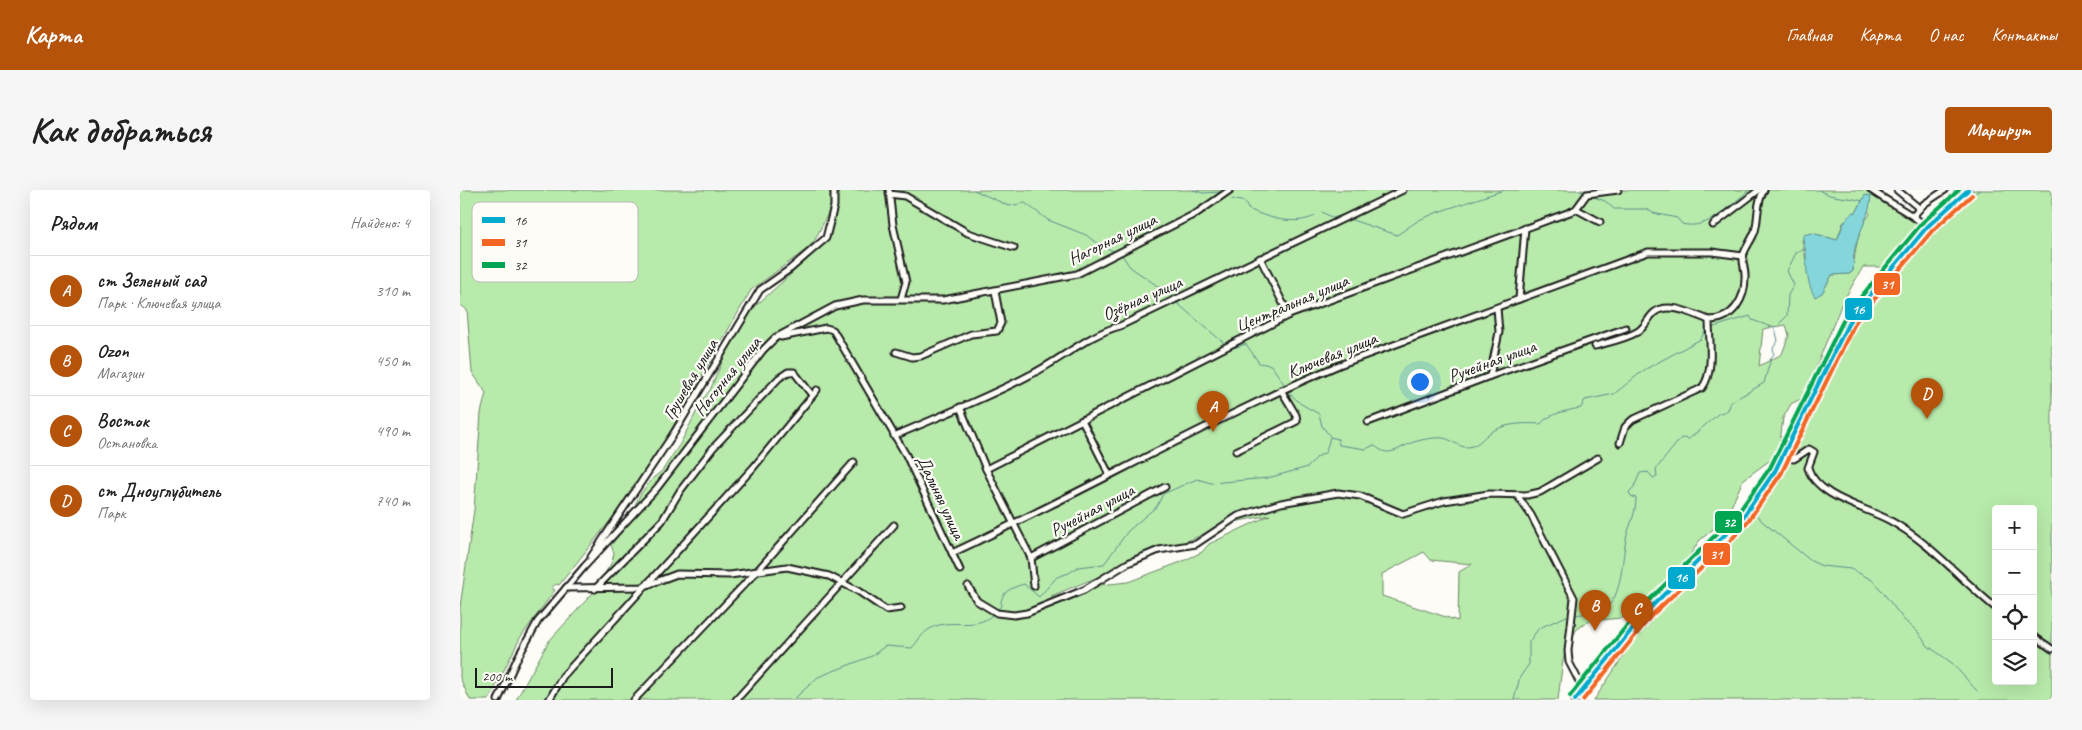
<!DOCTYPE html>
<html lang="ru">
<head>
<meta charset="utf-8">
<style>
  :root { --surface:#fff; --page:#f6f6f6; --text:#222; --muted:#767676; --line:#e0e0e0; --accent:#b45309 }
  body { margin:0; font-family:Caveat,sans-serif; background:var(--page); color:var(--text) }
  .controls { position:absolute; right:15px; bottom:15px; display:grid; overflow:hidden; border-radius:5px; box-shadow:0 5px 20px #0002 }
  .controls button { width:45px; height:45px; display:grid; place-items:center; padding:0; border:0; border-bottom:1px solid var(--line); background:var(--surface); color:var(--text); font:25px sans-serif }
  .scale { position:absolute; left:15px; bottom:12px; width:138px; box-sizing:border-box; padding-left:5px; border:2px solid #1c1c1c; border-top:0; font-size:14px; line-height:18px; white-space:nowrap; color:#1c1c1c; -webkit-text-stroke:4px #fdfcf7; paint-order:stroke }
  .you { position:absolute; left:959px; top:191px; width:18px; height:18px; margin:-12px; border:4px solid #fff; border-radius:50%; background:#1a73e8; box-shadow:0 0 0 8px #1a73e833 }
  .badge { display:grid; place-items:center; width:32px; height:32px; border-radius:50%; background:var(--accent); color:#fff; font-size:16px; font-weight:700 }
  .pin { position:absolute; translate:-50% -41px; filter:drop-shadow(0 1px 2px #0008) }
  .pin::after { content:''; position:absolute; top:26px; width:18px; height:15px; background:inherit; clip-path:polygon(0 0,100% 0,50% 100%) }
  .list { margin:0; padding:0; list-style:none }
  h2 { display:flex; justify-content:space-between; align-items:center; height:65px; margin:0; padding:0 20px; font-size:21px }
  h2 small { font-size:16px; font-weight:400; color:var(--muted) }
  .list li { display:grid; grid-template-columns:32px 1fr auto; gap:15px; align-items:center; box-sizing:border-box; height:70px; padding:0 20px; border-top:1px solid var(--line) }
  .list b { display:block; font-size:19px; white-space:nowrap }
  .list p { margin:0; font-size:16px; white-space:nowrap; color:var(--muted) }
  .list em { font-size:16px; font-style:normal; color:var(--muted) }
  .icon { flex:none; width:28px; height:28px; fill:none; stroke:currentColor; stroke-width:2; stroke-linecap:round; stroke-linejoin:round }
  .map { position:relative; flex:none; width:1592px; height:510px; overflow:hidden; border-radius:5px }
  header { display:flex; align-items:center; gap:30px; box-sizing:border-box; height:70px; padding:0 25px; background:var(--accent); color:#fff }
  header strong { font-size:24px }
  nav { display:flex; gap:28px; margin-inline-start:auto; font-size:18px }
  .intro { display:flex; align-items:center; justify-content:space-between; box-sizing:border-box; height:120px; padding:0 30px }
  h1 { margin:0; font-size:35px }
  .button { padding:12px 22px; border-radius:5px; background:var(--accent); color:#fff; font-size:18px; font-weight:700 }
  main { display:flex; gap:30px; padding:0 30px }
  aside { flex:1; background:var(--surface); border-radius:5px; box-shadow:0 5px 20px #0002 }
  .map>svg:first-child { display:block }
  .green { fill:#b8ebab; stroke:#6a8464; fill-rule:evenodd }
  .water { fill:#84d6da; stroke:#5a8c8e }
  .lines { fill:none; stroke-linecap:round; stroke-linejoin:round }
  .stream { stroke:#5a8c8e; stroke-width:1 }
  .minor-casing { stroke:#1c1c1c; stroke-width:9 }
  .minor { stroke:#fdfcf7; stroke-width:5 }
  .bus-1-casing { stroke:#fdfcf7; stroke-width:8 }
  .bus-2-casing { stroke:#fdfcf7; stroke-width:8 }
  .bus-3-casing { stroke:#fdfcf7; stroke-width:8 }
  .bus-1 { stroke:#00a9ce; stroke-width:4 }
  .bus-2 { stroke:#f26522; stroke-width:4 }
  .bus-3 { stroke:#00a651; stroke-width:4 }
  .labels { text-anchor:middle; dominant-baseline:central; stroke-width:4.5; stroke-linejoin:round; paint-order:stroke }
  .street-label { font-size:18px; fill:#1c1c1c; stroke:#fdfcf7 }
  .key { fill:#fdfcf7; stroke:#bab9b5; stroke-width:1 }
  .key-label { font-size:14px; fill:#1c1c1c }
  .line-badge { stroke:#fdfcf7; stroke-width:2 }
  .badge-label { font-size:14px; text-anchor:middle; font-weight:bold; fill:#fff }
</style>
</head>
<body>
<header>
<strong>Карта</strong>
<nav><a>Главная</a><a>Карта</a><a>О нас</a><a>Контакты</a></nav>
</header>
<div class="intro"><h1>Как добраться</h1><a class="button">Маршрут</a></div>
<main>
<aside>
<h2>Рядом<small>Найдено: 4</small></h2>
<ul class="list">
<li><span class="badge">A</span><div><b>ст Зеленый сад</b><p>Парк · Ключевая улица</p></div><em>310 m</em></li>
<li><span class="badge">B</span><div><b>Ozon</b><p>Магазин</p></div><em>450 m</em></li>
<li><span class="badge">C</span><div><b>Восток</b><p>Остановка</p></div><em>490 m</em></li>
<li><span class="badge">D</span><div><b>ст Дноуглубитель</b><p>Парк</p></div><em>740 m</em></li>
</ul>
</aside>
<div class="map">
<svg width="1592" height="510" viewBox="0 0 1592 510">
  <rect width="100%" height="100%" fill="#fdfcf7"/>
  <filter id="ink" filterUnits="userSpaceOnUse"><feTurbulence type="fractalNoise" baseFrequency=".02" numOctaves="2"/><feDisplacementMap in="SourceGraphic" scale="10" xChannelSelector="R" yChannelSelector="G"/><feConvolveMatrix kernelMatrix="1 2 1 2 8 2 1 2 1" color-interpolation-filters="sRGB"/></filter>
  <g filter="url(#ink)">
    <!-- green -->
    <g class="green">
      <path d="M 0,0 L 370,0 L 371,17 L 355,50 L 347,59 L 291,100 L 204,252 L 153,327 L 99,395 L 96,394 L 91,398 L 95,400 L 60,448 L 29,510 L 10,510 L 0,488 L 0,417 L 14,320 L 21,223 L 26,203 L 12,182 L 7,120 L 0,114 Z"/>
      <path d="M 376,0 L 1406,0 L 1459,36 L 1423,77 L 1403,77 L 1382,113 L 1344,207 L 1331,214 L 1323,228 L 1320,252 L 1313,268 L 1283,290 L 1266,328 L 1239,351 L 1229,367 L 1171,424 L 1161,428 L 1129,431 L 1116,440 L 1103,469 L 1098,510 L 56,510 L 89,451 L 132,404 L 152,372 L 154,363 L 151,355 L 161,343 L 181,303 L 194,287 L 202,281 L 220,254 L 243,209 L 250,200 L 271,151 L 290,121 L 352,65 L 368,47 L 375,26 ZM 1402,11 L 1410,24 C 1397,40 1395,61 1393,81 L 1389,84 L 1372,85 L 1362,103 L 1351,98 L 1342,49 L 1360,45 L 1377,50 L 1383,33 L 1397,21 ZM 1326,135 L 1329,145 L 1322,164 L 1299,176 L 1303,139 ZM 810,325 L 749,354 L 742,362 L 721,372 L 668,392 L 640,395 L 605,405 L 591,406 L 774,332 ZM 964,362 L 971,370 L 1012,374 L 999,382 L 998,431 L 922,406 L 922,384 Z"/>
      <path d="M 1514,0 L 1592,0 L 1592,510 L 1134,510 L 1197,416 L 1267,347 L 1314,285 L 1371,173 L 1435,78 L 1490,13 ZM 1536,319 L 1573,319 L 1573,491 L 1536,491 Z"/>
    </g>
    <!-- water -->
    <path class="water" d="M 1405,5 L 1411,6 C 1410,25 1400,39 1395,58 C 1393,65 1394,74 1393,81 L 1389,84 L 1372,85 L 1362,103 L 1355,107 C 1347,95 1346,77 1346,64 C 1346,57 1342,52 1343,45 L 1352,43 L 1377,50 C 1383,38 1383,26 1397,21 Z"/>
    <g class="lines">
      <!-- stream -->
      <g class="stream">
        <path d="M 514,0 L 549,16 L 565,13 L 588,30 L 626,45 L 638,54 L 653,61"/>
        <path d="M 733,0 L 743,3 L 761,2"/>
        <path d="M 1119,0 L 1123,2"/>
        <path d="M 1359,0 C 1371,9 1388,6 1402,11"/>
        <path d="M 1131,6 L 1145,11 L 1154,19 L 1187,19 L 1193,23 L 1217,28 L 1222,34 C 1248,41 1271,15 1289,0"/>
        <path d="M 772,9 L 785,12 L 788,19 C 808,28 835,36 855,26"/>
        <path d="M 862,22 L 873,28 L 885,24"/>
        <path d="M 889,29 L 937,45 L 959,30 L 978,22 L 1044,0"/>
        <path d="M 1467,42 L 1495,16 L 1520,0"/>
        <path d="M 1462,48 L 1465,45"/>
        <path d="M 662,65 L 670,77 L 712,106"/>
        <path d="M 1428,88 L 1458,53"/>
        <path d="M 717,113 L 764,153"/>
        <path d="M 1254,137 L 1290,126 L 1292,130 L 1315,138 L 1327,126 L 1328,105 L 1334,95 L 1327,81 L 1336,63 L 1345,59"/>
        <path d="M 773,158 L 786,154 L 799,173 L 811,175 L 824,194"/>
        <path d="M 1369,180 L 1392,135 L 1422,96"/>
        <path d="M 828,202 L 841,214 L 859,224 L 862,236 L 870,246"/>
        <path d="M 1328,265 L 1365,188"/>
        <path d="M 1305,302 L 1325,271"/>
        <path d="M 1292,320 L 1303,332 L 1351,371 L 1362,376 L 1391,379 L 1414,391 L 1444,430 L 1457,441 L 1468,456 L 1492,473 L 1517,501"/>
        <path d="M 1271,346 L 1303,305"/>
        <path d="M 538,419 L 541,416 C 540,402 551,398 564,394 L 579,407 L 597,387 L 609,383 L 618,377 L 644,374 L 668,341 L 697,316 L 703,304 L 737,289 L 751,293 L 808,288 L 848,277 L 857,267 L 866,262 L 870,247 L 878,249 L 879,255 L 906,259 L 914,255 C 928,268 935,260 949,254 C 957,250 974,247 983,248 C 991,249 997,256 1005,257 C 1017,258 1023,247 1031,242 C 1046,233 1065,233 1081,234 C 1087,224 1109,220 1121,218 L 1125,210 L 1154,204 L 1184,180 L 1241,149 L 1246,139"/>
        <path d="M 1116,425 C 1126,423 1141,423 1149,415 C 1163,401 1162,364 1167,345 C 1171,331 1176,323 1176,308 L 1171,306 L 1169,302 L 1174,297 L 1180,283 L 1188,282 L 1193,288 L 1197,287 L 1196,279 L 1221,248 L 1229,249 L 1258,224 L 1268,220 L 1271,212 L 1304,193 L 1311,168 L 1314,164 L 1313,158 L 1318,151 L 1315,138"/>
        <path d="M 1126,503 L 1156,463 L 1188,428 L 1266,352"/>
        <path d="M 333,510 L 358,487 L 412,466 L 425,456 L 452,458 C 457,452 462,444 468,440 C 488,426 514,442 532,425"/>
        <path d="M 1054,510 L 1060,487 L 1069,474 L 1069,452 L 1079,438 L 1107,426"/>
      </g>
      <defs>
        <g id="minor">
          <path d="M 429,0 L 433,35 L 446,92 L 441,109"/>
          <path d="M 1411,0 C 1429,13 1450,22 1467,37"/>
          <path d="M 1437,0 L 1459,18"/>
          <path d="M 429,4 L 445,6 L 508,43 L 554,58"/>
          <path d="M 1116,19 L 1140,32"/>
          <path d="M 1454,25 L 1464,14 L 1485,0"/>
          <path d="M 1253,35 L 1299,0"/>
          <path d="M 800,68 L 829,125"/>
          <path d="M 1059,109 L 1065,38"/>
          <path d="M 321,147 L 366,138 L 373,140 L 446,265 L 500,380"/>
          <path d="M 1135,156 C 1149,152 1165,149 1177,142 C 1186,137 1188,127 1195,122 C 1209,111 1235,125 1249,130"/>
          <path d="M 436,162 L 452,167 L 461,166 L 511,144 L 537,141 L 541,133 L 535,101"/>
          <path d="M 1030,186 L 1039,142 L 1037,118"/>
          <path d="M 500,217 L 526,279 L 571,368 L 574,396"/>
          <path d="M 622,230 L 649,284"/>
          <path d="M 908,232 L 1030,186 L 1166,138"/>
          <path d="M 434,246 C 480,226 527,208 570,185 C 601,170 627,145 660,136 L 943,0"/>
          <path d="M 1160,253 L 1165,237 L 1172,230 L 1242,198 C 1255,181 1249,150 1249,130 C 1273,130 1286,109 1285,85 C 1285,79 1282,72 1283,66 C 1285,58 1292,50 1295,41 C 1299,27 1296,13 1304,0"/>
          <path d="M 776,261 L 837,231 L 836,225 L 821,200"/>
          <path d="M 1322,267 L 1334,269 L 1349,259 L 1354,262 L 1348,278 C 1357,307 1405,317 1429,330 C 1470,352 1500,389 1536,418"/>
          <path d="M 526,279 L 829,125 L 1110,22 L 1116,19 L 1127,4 L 1158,0"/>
          <path d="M 1057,305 L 1071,325 L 1114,408 L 1108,461 L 1109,472 L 1123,499"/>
          <path d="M 492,363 C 622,303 747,231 879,175 L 1188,62 L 1252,62 L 1283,66"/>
          <path d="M 131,367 L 214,243 L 300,100 L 330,79 L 366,48 L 374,16 L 374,0"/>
          <path d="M 571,368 L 705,297"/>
          <path d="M 508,396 L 517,411 L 537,423 L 554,425 L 567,423 L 624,400 L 668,373 L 699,360 L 736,354 L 778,326 L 821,313 L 878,303 L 900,306 L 943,324 L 984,311 L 1029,304 L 1067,305 L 1080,302 L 1138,268"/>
          <path d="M 106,398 L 182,397 L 217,384 L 270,385 L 327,377 L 369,386 L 398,401 L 426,420 L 441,418"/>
          <path d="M 135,399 L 202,331 L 220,301 L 253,258 L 319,188 L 328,182 L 334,182 L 352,205"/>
          <path d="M 1573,446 L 1592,459"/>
          <path d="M 38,510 L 58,467 L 78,431 L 124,377 L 197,298 L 303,160 L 315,148 L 375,116 L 403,110 L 483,110 L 617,84 L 737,23 L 770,0"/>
          <path d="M 89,510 L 103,486 L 293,278 L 357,200"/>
          <path d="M 174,510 L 297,381 L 394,272"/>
          <path d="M 276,510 L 434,335"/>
          <path d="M 1115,510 L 1137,480 L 1186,422 L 1266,346 L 1283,327 L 1315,281 L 1391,128 L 1467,37 L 1508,0"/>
        </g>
      </defs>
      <!-- minor casing -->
      <use href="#minor" class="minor-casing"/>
      <!-- minor -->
      <use href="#minor" class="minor"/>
      <defs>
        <path id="bus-1" d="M 1115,510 L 1186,422 L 1283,327 L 1315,281 L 1391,128 L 1467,37 L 1508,0"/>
        <path id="bus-2" d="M 1123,510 L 1191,426 L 1270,351 L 1288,331 L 1321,284 L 1396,131 L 1472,41 L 1512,5"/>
        <path id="bus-3" d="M 1110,506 L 1181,418 L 1278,323 L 1310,278 L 1386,125 L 1462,33 L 1499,0"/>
      </defs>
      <!-- bus-1 casing -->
      <use href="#bus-1" class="bus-1-casing"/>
      <!-- bus-2 casing -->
      <use href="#bus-2" class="bus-2-casing"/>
      <!-- bus-3 casing -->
      <use href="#bus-3" class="bus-3-casing"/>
      <!-- bus-1 -->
      <use href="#bus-1" class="bus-1"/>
      <!-- bus-2 -->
      <use href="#bus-2" class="bus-2"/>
      <!-- bus-3 -->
      <use href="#bus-3" class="bus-3"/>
    </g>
  </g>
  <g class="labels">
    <!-- street labels -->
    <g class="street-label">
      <text transform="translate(652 49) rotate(-26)">Нагорная улица</text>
      <text transform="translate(682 108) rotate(-24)">Озёрная улица</text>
      <text transform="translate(832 113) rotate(-23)">Центральная улица</text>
      <text transform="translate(872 165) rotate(-22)">Ключевая улица</text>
      <text transform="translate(1032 171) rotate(-20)">Ручейная улица</text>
      <text transform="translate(267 186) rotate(-51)">Нагорная улица</text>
      <text transform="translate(230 189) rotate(-59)">Грушевая улица</text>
      <text transform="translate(481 307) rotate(65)">Дальняя улица</text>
      <text transform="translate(632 320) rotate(-28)">Ручейная улица</text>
    </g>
  </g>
  <!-- legend -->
  <rect x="12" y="12" width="166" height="80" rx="8" class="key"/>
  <rect x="22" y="27" width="23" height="6" fill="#00a9ce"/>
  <rect x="22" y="49" width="23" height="7" fill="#f26522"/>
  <rect x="22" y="72" width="23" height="6" fill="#00a651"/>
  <g class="key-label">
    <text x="54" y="35">16</text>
    <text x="54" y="57">31</text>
    <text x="54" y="80">32</text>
  </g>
  <g class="line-badge">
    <rect x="1413" y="82" width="28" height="24" rx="5" fill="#f26522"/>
    <rect x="1384" y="107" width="29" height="24" rx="5" fill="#00a9ce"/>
    <rect x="1254" y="320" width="29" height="24" rx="5" fill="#00a651"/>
    <rect x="1242" y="352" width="29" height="24" rx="5" fill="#f26522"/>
    <rect x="1207" y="376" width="29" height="24" rx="5" fill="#00a9ce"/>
  </g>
  <g class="badge-label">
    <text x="1427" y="99">31</text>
    <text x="1398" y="124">16</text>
    <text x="1269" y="337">32</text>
    <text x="1256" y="369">31</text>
    <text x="1221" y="392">16</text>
  </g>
</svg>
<div class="controls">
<button>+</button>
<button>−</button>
<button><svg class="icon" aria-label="locate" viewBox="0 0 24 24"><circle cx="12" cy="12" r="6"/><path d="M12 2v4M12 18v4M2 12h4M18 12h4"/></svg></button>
<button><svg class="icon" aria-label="layers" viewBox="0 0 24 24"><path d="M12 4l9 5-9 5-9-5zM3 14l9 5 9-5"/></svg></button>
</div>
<div class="scale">200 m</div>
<div class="you"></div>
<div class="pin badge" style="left:753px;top:242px">A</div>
<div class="pin badge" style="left:1135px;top:441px">B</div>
<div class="pin badge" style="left:1177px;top:444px">C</div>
<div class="pin badge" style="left:1467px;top:229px">D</div>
</div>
</main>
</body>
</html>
